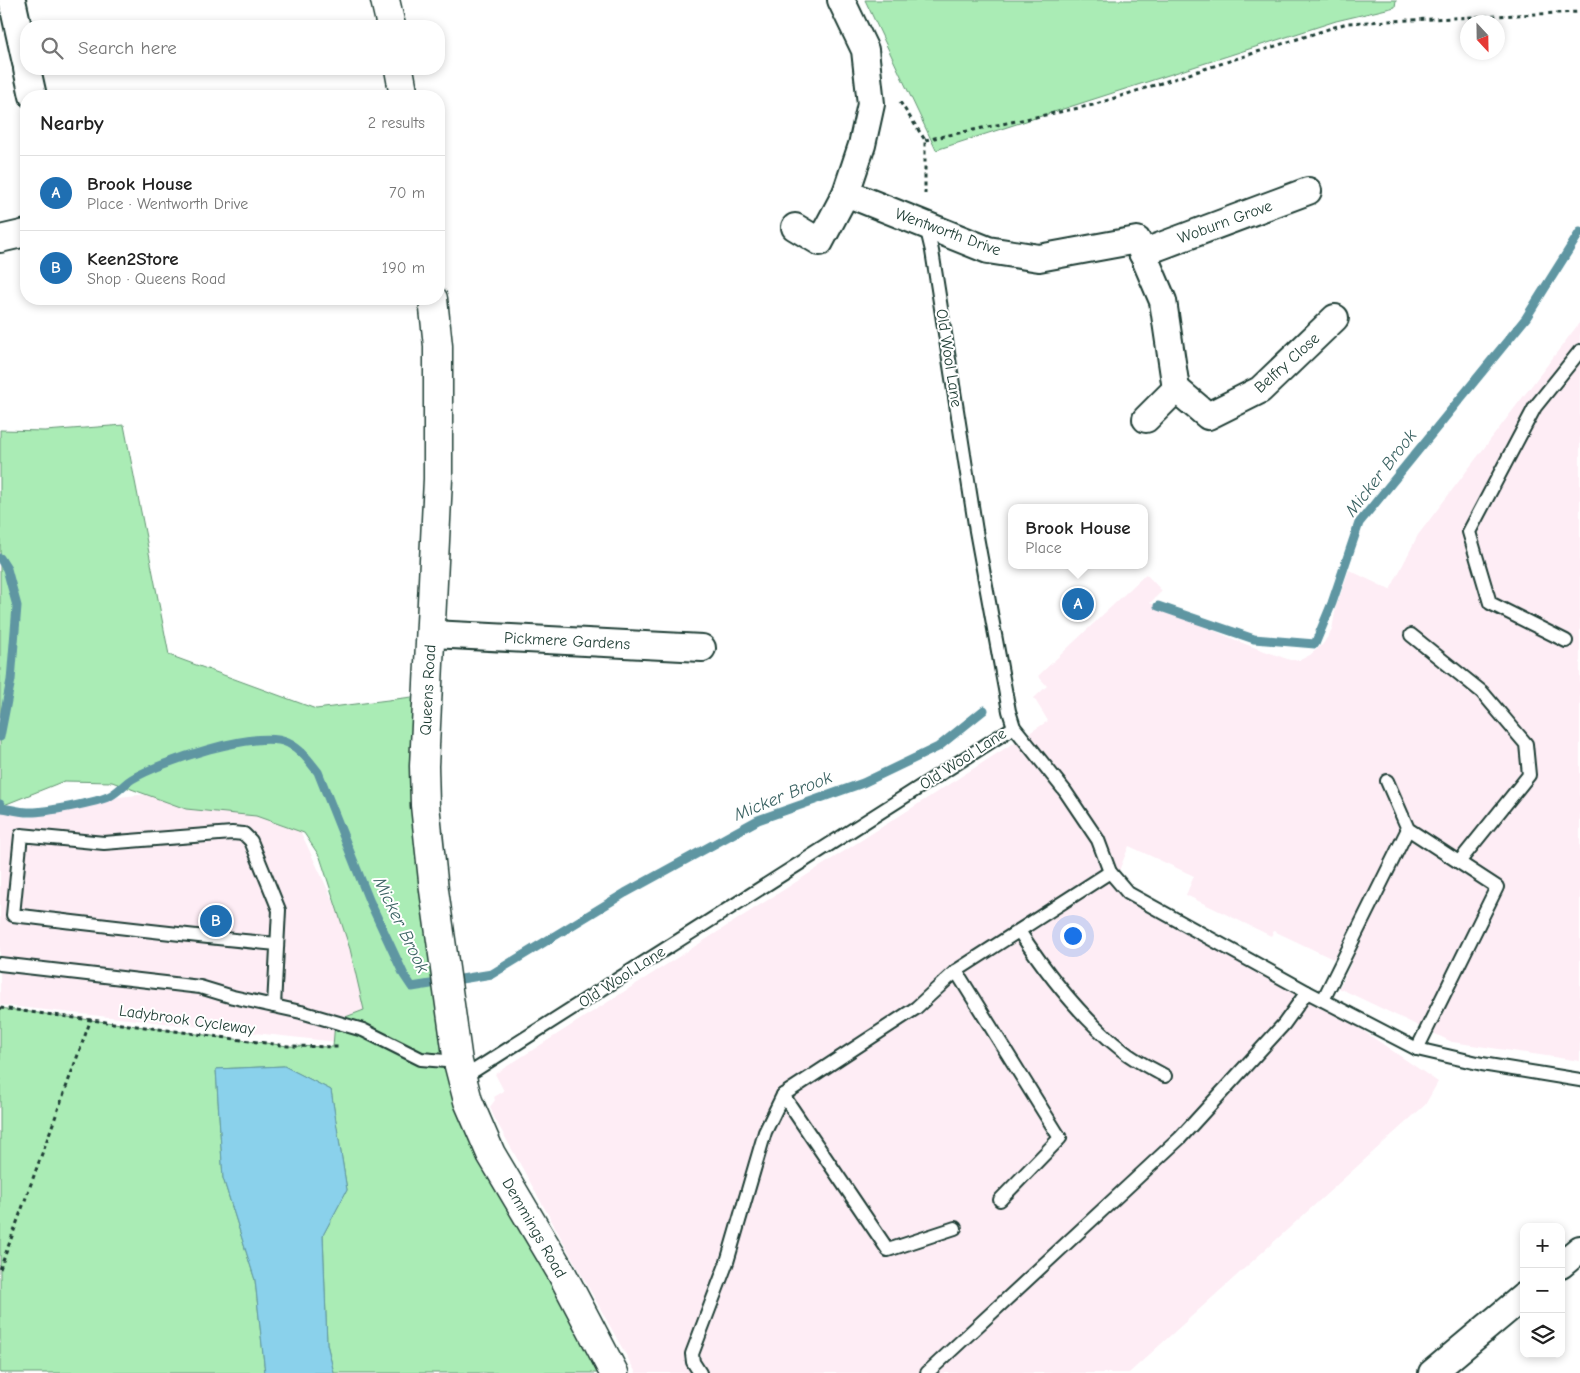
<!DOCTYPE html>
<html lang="en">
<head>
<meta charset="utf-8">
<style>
  :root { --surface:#fff; --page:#f6f6f6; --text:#222; --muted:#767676; --line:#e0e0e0; --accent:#1f6fb2 }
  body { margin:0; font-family:"Comic Neue",sans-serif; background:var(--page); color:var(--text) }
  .controls { position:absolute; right:15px; bottom:15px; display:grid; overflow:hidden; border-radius:10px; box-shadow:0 2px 8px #0003 }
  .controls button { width:45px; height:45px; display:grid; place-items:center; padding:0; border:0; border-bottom:1px solid var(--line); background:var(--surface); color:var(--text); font:25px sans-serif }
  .compass { position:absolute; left:1460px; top:15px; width:45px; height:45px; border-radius:50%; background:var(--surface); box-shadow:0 2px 8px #0003; rotate:158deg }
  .you { position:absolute; left:1072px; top:935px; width:18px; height:18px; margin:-12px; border:4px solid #fff; border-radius:50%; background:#1a73e8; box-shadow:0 0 0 8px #1a73e833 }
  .badge { display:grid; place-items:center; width:32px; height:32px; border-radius:50%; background:var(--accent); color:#fff; font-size:16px; font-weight:700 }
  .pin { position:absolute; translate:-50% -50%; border:2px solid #fff; box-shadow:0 1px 5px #0006 }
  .popup { position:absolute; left:1008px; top:504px; width:140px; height:65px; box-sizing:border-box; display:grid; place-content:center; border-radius:10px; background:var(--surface); filter:drop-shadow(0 1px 4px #0005); font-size:16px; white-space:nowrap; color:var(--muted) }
  .popup b { font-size:19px; color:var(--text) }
  .popup::after { content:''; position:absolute; left:50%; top:100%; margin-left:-10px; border:10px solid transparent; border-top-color:var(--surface) }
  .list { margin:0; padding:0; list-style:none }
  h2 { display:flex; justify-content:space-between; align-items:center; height:65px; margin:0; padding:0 20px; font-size:21px }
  h2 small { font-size:16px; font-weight:400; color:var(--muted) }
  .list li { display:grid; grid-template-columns:32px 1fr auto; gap:15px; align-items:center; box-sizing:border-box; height:75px; padding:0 20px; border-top:1px solid var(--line) }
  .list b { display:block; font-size:19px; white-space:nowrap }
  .list p { margin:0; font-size:16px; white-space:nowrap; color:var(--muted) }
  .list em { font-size:16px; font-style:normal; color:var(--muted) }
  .icon { flex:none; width:28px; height:28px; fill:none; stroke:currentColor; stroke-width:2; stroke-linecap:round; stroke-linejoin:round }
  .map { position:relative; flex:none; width:1580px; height:1373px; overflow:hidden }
  .search { position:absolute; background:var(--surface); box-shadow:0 2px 8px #0003; left:20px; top:20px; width:425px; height:55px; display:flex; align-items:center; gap:12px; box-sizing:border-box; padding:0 18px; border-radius:20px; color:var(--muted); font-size:19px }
  .panel { position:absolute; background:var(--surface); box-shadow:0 2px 8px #0003; left:20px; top:90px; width:425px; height:215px; border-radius:20px }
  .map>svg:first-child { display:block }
  .built { fill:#feedf5 }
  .green { fill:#aaecb5; stroke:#649474 }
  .water { fill:#8ad1eb; stroke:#5f96a2 }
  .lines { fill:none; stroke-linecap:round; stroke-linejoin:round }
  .stream { stroke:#5f96a2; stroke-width:9 }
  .service-casing { stroke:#1f3d34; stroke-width:16 }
  .minor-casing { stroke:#1f3d34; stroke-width:30 }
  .tertiary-casing { stroke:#1f3d34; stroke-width:31 }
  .path { stroke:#1f3d34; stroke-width:3; stroke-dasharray:4 4; stroke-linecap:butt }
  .service { stroke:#fff; stroke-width:12 }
  .minor { stroke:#fff; stroke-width:26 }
  .tertiary { stroke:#fff; stroke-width:28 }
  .labels { text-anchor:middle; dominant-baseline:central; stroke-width:4; stroke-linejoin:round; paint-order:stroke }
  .street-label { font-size:16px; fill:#1f3d34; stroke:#fff }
  .water-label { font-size:18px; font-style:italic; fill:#3a6262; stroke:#fff }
</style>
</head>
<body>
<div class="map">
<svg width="1580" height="1373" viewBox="0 0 1580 1373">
  <rect width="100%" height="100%" fill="#fff"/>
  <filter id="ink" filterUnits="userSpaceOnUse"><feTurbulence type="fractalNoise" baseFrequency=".02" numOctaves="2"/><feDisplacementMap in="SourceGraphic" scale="10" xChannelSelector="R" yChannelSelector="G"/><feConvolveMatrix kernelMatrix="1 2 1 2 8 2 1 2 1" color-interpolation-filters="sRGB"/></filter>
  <g filter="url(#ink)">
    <!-- built -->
    <g class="built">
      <path d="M 1580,322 L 1580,1061 L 1452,1042 L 1339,988 L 1351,964 L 1335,957 L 1333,959 L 1274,931 L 1271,936 L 1186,895 L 1194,876 L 1129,846 L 1114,883 L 1289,980 L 1438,1082 L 1425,1105 L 1129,1373 L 636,1373 L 494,1117 L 490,1107 L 495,1100 L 494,1097 L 504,1091 L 495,1074 L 1048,721 L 1034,698 L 1047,686 L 1038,676 L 1146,574 L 1162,591 L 1150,603 L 1245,644 L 1290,660 L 1300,660 L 1310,655 L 1323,644 L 1332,630 L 1336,607 L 1349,570 L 1390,590 L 1418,535 Z"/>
      <path d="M 277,782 L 373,985 L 387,1030 L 337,1042 L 0,1005 L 0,811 L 29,817 L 63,812 L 118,797 Z"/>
    </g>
    <!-- green -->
    <g class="green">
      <path d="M 865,0 L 1396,0 L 1395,7 L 1336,21 L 936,150 Z"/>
      <path d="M 124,425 L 169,655 L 316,709 L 428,695 L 458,1062 L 614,1373 L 334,1373 L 327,1344 L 323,1235 L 347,1190 L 331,1090 L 284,1066 L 216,1069 L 223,1178 L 255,1280 L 265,1373 L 0,1373 L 0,1008 L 288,1046 L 333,1047 L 335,1021 L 364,1010 L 350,949 L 320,857 L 304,833 L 256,816 L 186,809 L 112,782 L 64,781 L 4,805 L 0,803 L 0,430 L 45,431 Z"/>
    </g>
    <!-- water -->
    <path class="water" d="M 284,1066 L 331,1090 L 347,1190 L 323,1235 L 327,1344 L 334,1373 L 265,1373 L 255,1280 L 223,1178 L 216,1069 Z"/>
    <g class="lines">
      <!-- stream -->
      <g class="stream">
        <path d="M 0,558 L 7,569 L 17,606 L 11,680 L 0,737"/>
        <path d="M 1158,606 L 1254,639 L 1315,644 L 1332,603 L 1359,523 L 1526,318 L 1580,232"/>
        <path d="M 0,804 L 2,808 C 10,809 20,812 28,812 C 43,813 98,802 110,796 C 118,792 124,784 132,779 C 160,762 259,728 288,743 C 301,749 309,761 318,772 L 369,900 L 404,975 L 412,987 L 492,974 L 625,893 L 758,820 L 863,783 L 938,747 L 984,710"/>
      </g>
      <defs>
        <g id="service">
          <path d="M 926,226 L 932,251 L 976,531 L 1009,711 L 1014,727 L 1065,791 L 1098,840 L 1110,872 L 1128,893 L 1307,992 L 1417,1049 L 1482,1064 L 1580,1080"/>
          <path d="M 1411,635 L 1482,692 L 1526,744 L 1529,775 L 1459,862"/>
          <path d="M 1566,641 L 1490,603 L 1469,532 L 1535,407 L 1580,351"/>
          <path d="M 1387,781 L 1408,829 L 1497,887 L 1417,1049"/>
          <path d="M 1019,931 C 1048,975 1081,1018 1122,1050 C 1135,1061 1151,1068 1165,1076"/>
          <path d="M 0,964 L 200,987 L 233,997 L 301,1012 L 363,1030 L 421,1059 L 458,1062"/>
          <path d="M 956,971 L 1060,1138 L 1000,1200"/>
          <path d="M 1323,1000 L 1408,829"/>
          <path d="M 274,1006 L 279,910 L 251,841 L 244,834 L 232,833 L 104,843 L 21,835 L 13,915 C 101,925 189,936 277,944"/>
          <path d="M 461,1079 L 1014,727"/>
          <path d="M 783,1095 L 888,1250 L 955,1228"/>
          <path d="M 700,1373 L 693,1362 L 692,1354 L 727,1262 L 765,1132 L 783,1095 L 916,1008 L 956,971 L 1110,872"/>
          <path d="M 927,1373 L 1180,1138 L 1284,1024 L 1307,992"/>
        </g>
        <g id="minor">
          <path d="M 12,0 L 26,63"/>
          <path d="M 27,69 L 33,96"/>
          <path d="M 846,193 L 988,250 L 1039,258 L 1137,240 L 1163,301 L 1176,389"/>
          <path d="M 795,227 L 820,242 L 846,193 L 862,145 L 871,104 L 865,50 L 841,0"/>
          <path d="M 0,239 L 26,233"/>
          <path d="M 1142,253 L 1308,191"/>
          <path d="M 1146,419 L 1176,389 L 1208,416 L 1260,390 L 1335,318"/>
          <path d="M 432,634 L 702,648"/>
          <path d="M 1561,1265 L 1580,1249"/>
          <path d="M 1432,1373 L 1524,1296"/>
        </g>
        <g id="tertiary">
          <path d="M 385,0 L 391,26"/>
          <path d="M 399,69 L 404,96"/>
          <path d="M 433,299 L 438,346 L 438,479 L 424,766 L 425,805 L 434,890 L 458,1062 L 468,1101 L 491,1154 L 561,1272 L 614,1373"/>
        </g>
      </defs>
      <!-- service casing -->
      <use href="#service" class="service-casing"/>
      <!-- minor casing -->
      <use href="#minor" class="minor-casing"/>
      <!-- tertiary casing -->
      <use href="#tertiary" class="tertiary-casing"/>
      <!-- path -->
      <g class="path">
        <path d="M 900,102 L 925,140 L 925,194"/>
        <path d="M 925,140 L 1093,105 L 1347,23 L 1580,12"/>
        <path d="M 0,1008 L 288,1046 L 338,1047"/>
        <path d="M 0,1269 L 91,1019"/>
      </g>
      <!-- service -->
      <use href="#service" class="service"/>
      <!-- minor -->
      <use href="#minor" class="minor"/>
      <!-- tertiary -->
      <use href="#tertiary" class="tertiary"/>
    </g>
  </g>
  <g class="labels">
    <!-- street labels -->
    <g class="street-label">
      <text transform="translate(1225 222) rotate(-20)">Woburn Grove</text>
      <text transform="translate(948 232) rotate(20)">Wentworth Drive</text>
      <text transform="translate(949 358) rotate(81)">Old Wool Lane</text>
      <text transform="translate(1287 363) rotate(-42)">Belfry Close</text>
      <text transform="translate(567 641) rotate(3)">Pickmere Gardens</text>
      <text transform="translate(428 690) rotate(-87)">Queens Road</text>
      <text transform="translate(963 759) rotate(-33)">Old Wool Lane</text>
      <text transform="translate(622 977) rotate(-33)">Old Wool Lane</text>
      <text transform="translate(187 1020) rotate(8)">Ladybrook Cycleway</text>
      <text transform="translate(534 1228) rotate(60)">Demmings Road</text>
    </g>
    <!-- water labels -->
    <g class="water-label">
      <text transform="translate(1381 473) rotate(-52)">Micker Brook</text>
      <text transform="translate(783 796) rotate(-22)">Micker Brook</text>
      <text transform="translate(401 925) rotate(64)">Micker Brook</text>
    </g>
  </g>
</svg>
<div class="controls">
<button>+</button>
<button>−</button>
<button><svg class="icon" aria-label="layers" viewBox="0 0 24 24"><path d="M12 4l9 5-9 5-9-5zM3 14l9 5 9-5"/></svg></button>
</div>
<svg class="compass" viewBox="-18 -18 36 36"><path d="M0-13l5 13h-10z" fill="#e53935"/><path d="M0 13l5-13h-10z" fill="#767676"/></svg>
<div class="you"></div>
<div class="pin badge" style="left:1078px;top:604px">A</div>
<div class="popup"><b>Brook House</b>Place</div>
<div class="pin badge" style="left:216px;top:921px">B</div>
<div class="search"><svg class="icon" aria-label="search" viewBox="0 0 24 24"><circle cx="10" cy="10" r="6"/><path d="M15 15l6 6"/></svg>Search here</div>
<section class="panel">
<h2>Nearby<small>2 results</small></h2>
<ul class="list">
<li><span class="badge">A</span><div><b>Brook House</b><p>Place · Wentworth Drive</p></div><em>70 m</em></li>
<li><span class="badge">B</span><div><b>Keen2Store</b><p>Shop · Queens Road</p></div><em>190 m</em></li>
</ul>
</section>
</div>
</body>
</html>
